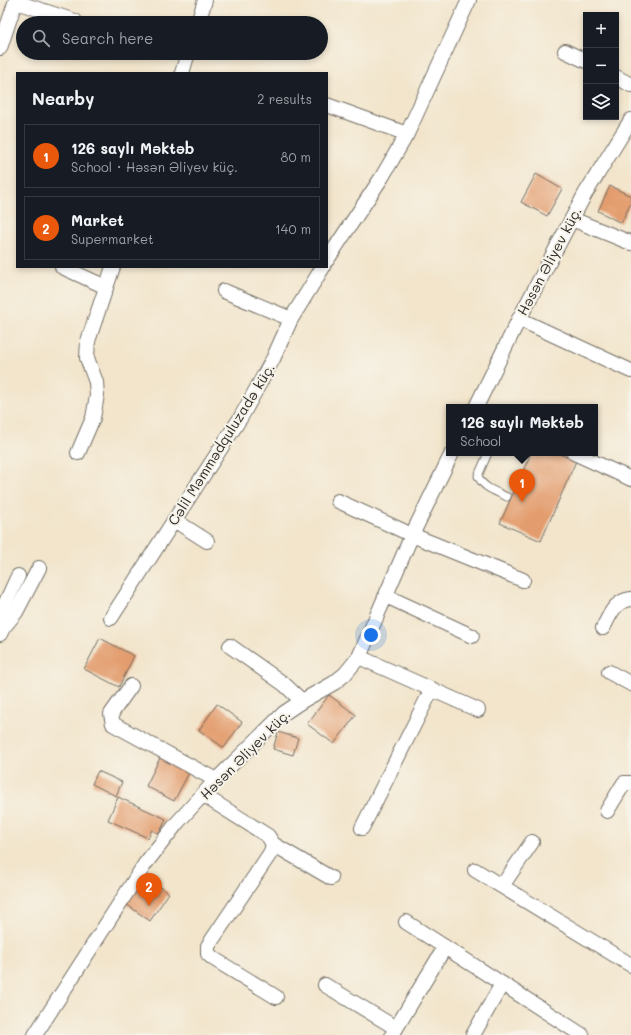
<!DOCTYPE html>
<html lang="en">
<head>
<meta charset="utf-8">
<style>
  :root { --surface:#171b24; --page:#20242c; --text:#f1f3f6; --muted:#9ea1a6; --line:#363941; --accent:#ea580c }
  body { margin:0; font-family:Mali,sans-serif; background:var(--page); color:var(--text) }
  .controls { position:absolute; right:12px; top:12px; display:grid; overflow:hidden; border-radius:0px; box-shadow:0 2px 6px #0003 }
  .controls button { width:36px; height:36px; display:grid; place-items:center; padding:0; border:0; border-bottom:1px solid var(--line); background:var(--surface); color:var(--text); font:20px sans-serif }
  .you { position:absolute; left:371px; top:635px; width:14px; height:14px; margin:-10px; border:3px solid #fff; border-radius:50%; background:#1a73e8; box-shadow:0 0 0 6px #1a73e833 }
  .badge { display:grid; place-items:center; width:26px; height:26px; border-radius:50%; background:var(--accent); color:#fff; font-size:13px; font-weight:700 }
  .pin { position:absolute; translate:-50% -33px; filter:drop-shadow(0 1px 2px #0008) }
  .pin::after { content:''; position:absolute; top:21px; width:14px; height:12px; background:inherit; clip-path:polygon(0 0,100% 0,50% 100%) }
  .popup { position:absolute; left:446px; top:404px; width:152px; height:52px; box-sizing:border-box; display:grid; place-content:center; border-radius:0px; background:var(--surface); filter:drop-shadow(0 1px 3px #0005); font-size:13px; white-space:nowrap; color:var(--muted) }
  .popup b { font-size:15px; color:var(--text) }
  .popup::after { content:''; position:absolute; left:50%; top:100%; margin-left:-8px; border:8px solid transparent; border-top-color:var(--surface) }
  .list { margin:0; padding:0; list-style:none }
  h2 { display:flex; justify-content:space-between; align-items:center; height:52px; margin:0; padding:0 16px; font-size:17px }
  h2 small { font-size:13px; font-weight:400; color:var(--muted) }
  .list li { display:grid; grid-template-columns:26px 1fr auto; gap:12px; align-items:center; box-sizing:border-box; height:64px; margin:0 8px 8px; padding:0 8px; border:1px solid var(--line); border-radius:0px }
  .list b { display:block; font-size:15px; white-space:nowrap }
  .list p { margin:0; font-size:13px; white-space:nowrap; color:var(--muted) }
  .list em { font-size:13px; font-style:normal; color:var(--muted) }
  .icon { flex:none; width:22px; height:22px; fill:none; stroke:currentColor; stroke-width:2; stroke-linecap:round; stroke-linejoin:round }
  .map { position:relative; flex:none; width:631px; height:1035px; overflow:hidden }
  .search { position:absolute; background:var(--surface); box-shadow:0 2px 6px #0003; left:16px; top:16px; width:312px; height:44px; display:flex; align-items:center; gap:10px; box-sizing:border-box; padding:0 14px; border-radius:22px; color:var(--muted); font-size:15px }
  .panel { position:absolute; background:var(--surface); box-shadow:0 2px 6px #0003; left:16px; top:72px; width:312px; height:196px; border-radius:0px }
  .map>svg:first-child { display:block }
  .building { fill:#e39c6d }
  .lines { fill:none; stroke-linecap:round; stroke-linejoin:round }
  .lane-casing { stroke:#716c63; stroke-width:9 }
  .street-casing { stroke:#716c63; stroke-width:16 }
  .lane { stroke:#fff; stroke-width:7 }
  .street { stroke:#fff; stroke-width:14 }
  .labels { text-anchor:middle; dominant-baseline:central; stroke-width:4; stroke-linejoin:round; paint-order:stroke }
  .street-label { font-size:14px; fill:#2b2b2b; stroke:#f7f3e8 }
</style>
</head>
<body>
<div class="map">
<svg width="631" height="1035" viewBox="0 0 631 1035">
  <rect width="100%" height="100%" fill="#f7f3e8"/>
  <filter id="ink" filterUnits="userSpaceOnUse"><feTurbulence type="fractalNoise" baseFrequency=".025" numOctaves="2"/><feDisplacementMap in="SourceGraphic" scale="8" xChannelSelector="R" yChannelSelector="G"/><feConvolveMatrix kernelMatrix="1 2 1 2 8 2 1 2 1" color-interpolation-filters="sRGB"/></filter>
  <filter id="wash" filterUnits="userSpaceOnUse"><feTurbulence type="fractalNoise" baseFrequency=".012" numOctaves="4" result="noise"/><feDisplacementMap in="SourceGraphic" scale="16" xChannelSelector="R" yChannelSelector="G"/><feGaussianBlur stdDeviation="0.9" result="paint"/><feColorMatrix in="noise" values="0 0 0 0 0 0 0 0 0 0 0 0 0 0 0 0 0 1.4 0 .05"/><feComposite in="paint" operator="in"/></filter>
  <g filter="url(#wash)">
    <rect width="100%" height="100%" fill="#f2e5cc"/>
    <g id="blocks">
      <!-- building -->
      <g class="building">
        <path d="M 536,174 L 562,189 L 547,216 L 521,202 Z"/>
        <path d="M 610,186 L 631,196 L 631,203 L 621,223 L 598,211 Z"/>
        <path d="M 531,453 L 557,453 L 576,461 L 541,541 L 500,523 Z"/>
        <path d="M 100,638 L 134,656 L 119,687 L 84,669 Z"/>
        <path d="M 329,695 L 356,715 L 334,744 L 307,724 Z"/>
        <path d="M 217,704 L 242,722 L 224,748 L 199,730 Z"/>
        <path d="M 278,732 L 298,738 L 293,755 L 273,749 Z"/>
        <path d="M 162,754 L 191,769 L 174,801 L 146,786 Z"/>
        <path d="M 98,771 L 122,782 L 116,796 L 92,784 Z"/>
        <path d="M 118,797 L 166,819 L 159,834 L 152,830 L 148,838 L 108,820 Z"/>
        <path d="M 145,876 L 169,893 L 150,921 L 126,904 Z"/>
      </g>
    </g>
  </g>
  <g filter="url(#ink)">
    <use href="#blocks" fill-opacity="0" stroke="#716c63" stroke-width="1"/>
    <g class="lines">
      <defs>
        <path id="lane" d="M 488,453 L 478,476 C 483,488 495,491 507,497"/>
        <g id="street">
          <path d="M 16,2 L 75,21"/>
          <path d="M 198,23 L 205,0"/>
          <path d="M 0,48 L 16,0"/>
          <path d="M 565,51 L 586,61"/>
          <path d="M 182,73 L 188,53"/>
          <path d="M 616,77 L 631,85"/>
          <path d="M 327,105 L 407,134"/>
          <path d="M 572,219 L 631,243"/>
          <path d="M 327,260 L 382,177 L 407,134 L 469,0"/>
          <path d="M 62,267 L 106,287"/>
          <path d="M 224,291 L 291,319"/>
          <path d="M 519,319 L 631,371"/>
          <path d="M 476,407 L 519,319 L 585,194 L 631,120"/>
          <path d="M 78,453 L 93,418 L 97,395 L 96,382 L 87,358 L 88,341 L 113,267"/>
          <path d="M 574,453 L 631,479"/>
          <path d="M 338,501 L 412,535 L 523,580"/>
          <path d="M 174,520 L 207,541"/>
          <path d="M 386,596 L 472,636"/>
          <path d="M 0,615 L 18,576"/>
          <path d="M 111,618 L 241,417 L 273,359 L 291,319 L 323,267"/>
          <path d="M 603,628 C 610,615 614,601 631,599"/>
          <path d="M 0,634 L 3,628 L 16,612 L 39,568"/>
          <path d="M 230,646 L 284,684 L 302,701"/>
          <path d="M 359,657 L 478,710"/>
          <path d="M 609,672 L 631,684"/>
          <path d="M 131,686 L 111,714 L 113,724 L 216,780"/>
          <path d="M 203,795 L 268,836 L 273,844 L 271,852 L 208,946 L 208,954 L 214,959 L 276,997"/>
          <path d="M 607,811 L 624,783 L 631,783"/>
          <path d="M 362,828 L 432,689"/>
          <path d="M 273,844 L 331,878"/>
          <path d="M 475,870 L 631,965"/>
          <path d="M 502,886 L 532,842"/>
          <path d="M 406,922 L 582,1035"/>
          <path d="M 325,985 L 396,1028"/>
          <path d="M 35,1035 L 145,864 L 177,823 L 216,780 L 284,713 L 302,701 L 334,683 L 345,674 L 359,657 L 412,535 L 452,453"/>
          <path d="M 392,1035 L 445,947"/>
          <path d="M 473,1035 L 502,984"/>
        </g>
      </defs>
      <!-- lane casing -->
      <use href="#lane" class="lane-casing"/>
      <!-- street casing -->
      <use href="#street" class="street-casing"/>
      <!-- lane -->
      <use href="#lane" class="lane"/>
      <!-- street -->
      <use href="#street" class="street"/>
    </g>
  </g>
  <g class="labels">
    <!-- street labels -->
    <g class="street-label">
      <text transform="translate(549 261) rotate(-62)">Həsən Əliyev küç.</text>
      <text transform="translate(221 444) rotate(-58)">Cəlil Məmmədquluzadə küç.</text>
      <text transform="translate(245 754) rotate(-45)">Həsən Əliyev küç.</text>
    </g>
  </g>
</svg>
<div class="controls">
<button>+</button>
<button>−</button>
<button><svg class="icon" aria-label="layers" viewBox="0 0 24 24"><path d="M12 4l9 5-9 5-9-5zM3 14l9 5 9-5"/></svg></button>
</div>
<div class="you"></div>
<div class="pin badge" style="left:522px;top:502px">1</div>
<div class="popup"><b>126 saylı Məktəb</b>School</div>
<div class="pin badge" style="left:149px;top:906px">2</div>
<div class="search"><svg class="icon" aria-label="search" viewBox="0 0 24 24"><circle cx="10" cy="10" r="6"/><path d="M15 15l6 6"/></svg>Search here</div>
<section class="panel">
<h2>Nearby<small>2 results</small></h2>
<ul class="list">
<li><span class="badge">1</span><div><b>126 saylı Məktəb</b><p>School · Həsən Əliyev küç.</p></div><em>80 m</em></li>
<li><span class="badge">2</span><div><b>Market</b><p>Supermarket</p></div><em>140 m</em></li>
</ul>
</section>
</div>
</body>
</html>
